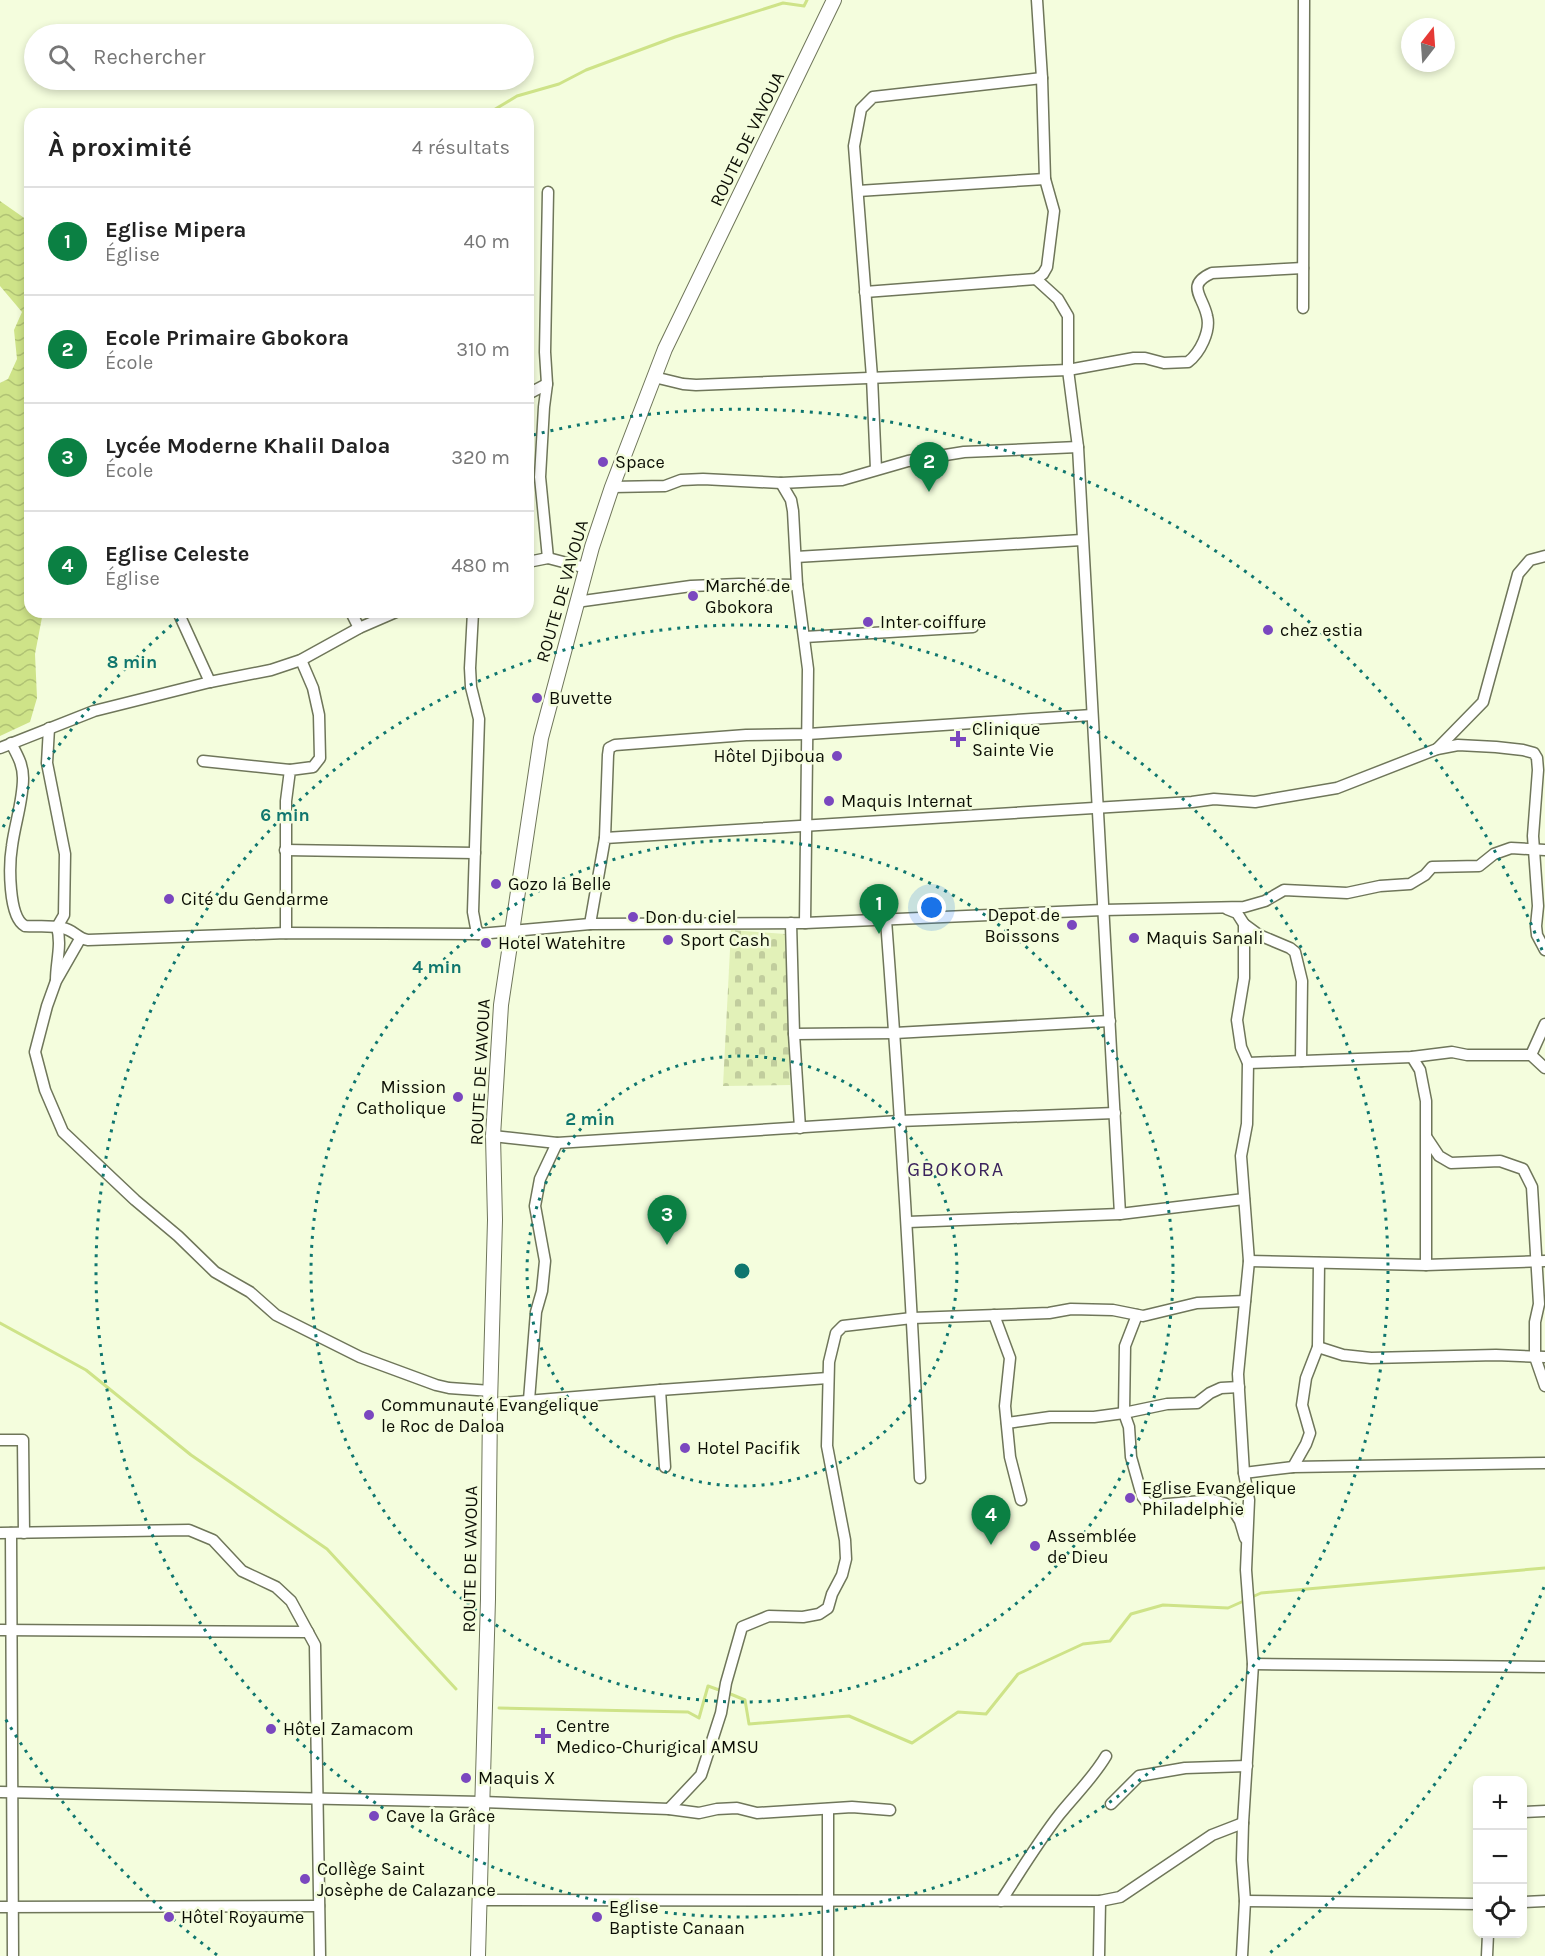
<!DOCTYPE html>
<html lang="fr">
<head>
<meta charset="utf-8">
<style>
  :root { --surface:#fff; --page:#f6f6f6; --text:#222; --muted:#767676; --line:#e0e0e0; --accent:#0b8043 }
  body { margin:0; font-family:Karla,sans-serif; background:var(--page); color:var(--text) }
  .controls { position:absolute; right:18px; bottom:18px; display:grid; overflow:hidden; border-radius:12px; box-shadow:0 3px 9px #0003 }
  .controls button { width:54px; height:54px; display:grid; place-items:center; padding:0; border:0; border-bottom:2px solid var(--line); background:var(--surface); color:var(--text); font:30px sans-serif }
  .compass { position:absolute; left:1401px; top:18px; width:54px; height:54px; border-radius:50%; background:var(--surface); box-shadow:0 3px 9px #0003; rotate:17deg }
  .you { position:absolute; left:932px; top:908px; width:21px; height:21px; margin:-15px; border:4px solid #fff; border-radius:50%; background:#1a73e8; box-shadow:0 0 0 9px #1a73e833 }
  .badge { display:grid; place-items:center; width:39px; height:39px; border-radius:50%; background:var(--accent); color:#fff; font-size:20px; font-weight:700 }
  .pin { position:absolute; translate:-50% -50px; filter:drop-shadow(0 2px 3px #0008) }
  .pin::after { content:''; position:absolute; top:32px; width:21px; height:18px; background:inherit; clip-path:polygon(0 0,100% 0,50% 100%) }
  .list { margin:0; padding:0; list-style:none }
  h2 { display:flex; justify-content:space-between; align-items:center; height:78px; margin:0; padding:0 24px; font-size:26px }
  h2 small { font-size:20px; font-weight:400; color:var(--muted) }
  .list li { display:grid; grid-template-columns:39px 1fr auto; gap:18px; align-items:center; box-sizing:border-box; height:108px; padding:0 24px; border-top:2px solid var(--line) }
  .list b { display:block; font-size:22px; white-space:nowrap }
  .list p { margin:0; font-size:20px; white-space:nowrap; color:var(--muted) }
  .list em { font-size:20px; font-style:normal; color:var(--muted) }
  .icon { flex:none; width:33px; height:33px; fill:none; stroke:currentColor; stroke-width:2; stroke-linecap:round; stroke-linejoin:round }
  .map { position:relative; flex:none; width:1545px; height:1956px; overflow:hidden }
  .search { position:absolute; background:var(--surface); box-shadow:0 3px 9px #0003; left:24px; top:24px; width:510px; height:66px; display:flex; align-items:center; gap:15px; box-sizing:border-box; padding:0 21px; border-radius:33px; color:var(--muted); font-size:22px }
  .panel { position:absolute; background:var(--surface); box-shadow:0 3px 9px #0003; left:24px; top:108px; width:510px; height:510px; border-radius:18px }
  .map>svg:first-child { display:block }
  .cemetery { fill:url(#cemetery-stones) }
  .water { fill:url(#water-waves) }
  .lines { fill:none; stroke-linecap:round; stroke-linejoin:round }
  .stream { stroke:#cee388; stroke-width:3 }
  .minor-casing { stroke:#6f765a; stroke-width:13 }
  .major-casing { stroke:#6f765a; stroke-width:16 }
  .minor { stroke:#fff; stroke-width:10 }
  .major { stroke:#fff; stroke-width:14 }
  .ring { fill:none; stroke:#0f766e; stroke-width:3; stroke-dasharray:3 6 }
  .poi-dot { fill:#7a47bf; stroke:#f4fddd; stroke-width:2 }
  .labels { text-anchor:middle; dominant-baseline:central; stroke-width:5; stroke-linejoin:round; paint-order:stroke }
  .street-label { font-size:18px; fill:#0c0f05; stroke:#f4fddd }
  .poi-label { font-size:18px; fill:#0c0f05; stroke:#f4fddd; text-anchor:start }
  .neighbourhood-label { font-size:20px; letter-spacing:1.5px; fill:#3b235d; stroke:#f4fddd }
  .centre { fill:#0f766e; stroke:#f4fddd; stroke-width:3 }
  .ring-label { font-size:18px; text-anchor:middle; font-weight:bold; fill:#0f766e; stroke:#f4fddd; stroke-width:5; stroke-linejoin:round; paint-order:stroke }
</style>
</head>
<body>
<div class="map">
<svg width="1545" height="1956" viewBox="0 0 1545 1956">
  <defs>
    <pattern id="cemetery-stones" width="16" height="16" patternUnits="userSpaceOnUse" patternTransform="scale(1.5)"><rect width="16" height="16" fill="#e2f1b8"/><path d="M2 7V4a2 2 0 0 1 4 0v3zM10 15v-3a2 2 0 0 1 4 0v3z" fill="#c1cd9d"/></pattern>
    <pattern id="water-waves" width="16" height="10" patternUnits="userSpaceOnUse" patternTransform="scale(1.5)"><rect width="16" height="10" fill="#cee388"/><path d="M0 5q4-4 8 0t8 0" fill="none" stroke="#b0c274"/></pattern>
  </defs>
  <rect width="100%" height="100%" fill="#f4fddd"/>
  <!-- cemetery -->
  <path class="cemetery" d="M 731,930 L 785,934 L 790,1085 L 723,1086 Z"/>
  <!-- water -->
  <path class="water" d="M 0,201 L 30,222 L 30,612 L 43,612 L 35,654 L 37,698 L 30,722 L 0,736 L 0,383 L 8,379 L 17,359 L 14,330 L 22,312 L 0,286 Z"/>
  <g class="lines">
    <!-- stream -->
    <g class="stream">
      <path d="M 487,114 L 517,96 L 559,84 L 586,70 L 675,37 L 783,3 L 804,6 L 807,0"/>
      <path d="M 0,1323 L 86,1370 L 191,1455 L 327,1549 L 456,1689"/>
      <path d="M 1252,1597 L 1261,1593 L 1545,1568"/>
      <path d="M 728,1693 L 745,1700 L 749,1724 L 849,1716 L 912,1743 L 958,1712 L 986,1714 L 1018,1674 L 1083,1644 L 1110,1641 L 1131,1614 L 1163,1605 L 1228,1608 L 1246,1600"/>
      <path d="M 499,1708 L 688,1712 L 699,1718 L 708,1686 L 722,1691"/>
    </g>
    <defs>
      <g id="minor">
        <path d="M 858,191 L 1045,179"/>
        <path d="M 548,192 L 545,352 L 547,384 L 544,407 L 540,477 L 548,558"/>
        <path d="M 1036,279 L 1058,299 L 1068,316 L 1068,370 L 1078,447 L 1120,1214"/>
        <path d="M 865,292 L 1036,279 L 1043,274 L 1047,267 L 1054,211 L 1045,179 L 1042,78 L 1037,0"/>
        <path d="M 1303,308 L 1304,0"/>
        <path d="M 654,377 L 683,384 L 696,385 L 1068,370 L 1134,358 L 1145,358 L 1164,363 L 1188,362 C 1200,353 1211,331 1207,316 C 1203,296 1185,285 1212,273 L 1303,268"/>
        <path d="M 528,394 L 547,384"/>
        <path d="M 876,469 L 872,377 L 854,146 L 861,109 L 873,97 L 1042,78"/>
        <path d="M 781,483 L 791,500 L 793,511 L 797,585 L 808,669 L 805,923"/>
        <path d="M 612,487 L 665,486 L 681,480 L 703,479 L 781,483 L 842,480 L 908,461 L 964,452 L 1078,447"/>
        <path d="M 796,557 L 1082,540"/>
        <path d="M 528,562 L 548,558 L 586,568"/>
        <path d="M 576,602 L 691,586 L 739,584 L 797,585"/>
        <path d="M 178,612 L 210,682"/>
        <path d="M 351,612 L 359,628"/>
        <path d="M 473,612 L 470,668 L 471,687 L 479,719 L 473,912 L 476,928 L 479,934"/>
        <path d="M 805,637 L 973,627"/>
        <path d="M 49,728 L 47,763 L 65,854 L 64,915 L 57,927 C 62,945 56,962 56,980"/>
        <path d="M 11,743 C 17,755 23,764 23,778 C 23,801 15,823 12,846 C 9,864 8,917 25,926 C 37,927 51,925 63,928 C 74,930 78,939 88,940 L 286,933 L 479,934 L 590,924 L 805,923 L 1103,910 L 1244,907 L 1265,901 L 1284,890 L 1347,893 L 1380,886 L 1410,884 L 1425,875 L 1432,867 L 1479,866 L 1494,854 L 1511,848 L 1545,850"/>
        <path d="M 0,748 L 94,711 L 210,682 L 271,670 L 301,660 L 359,628 L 396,612"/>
        <path d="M 1437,749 L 1483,702 L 1518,574 L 1530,560 L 1545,556"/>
        <path d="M 203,761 L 290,770"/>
        <path d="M 605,838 L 608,755 L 609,748 L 615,745 L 746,735 L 808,734 L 1092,715"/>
        <path d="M 285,850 L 475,853"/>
        <path d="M 1227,909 L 1237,913 L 1244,924 L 1244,978 L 1237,1020 L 1241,1047 L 1248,1063 L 1247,1124 L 1241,1156 L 1249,1261 L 1238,1374 L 1244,1473 L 1249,1500 L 1246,1570 L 1253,1664 L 1243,1823 L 1242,1860 L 1245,1901 L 1242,1956"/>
        <path d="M 886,920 C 900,1106 911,1292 920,1478"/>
        <path d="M 791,923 L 794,1034 L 800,1128"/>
        <path d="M 590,924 L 605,838 L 1192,802 L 1214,799 L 1255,802 L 1337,788 L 1437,749 L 1458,745 L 1496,747 L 1523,750 L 1534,753 L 1537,758 L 1538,770 L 1533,836 L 1538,906 L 1536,926 L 1537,935 L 1545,950"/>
        <path d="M 1244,924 L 1259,935 L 1290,948 L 1295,952 L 1302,981 L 1301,1061"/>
        <path d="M 286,933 L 286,801 L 290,770 L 313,767 L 320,758 L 319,715 L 313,688 L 301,660"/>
        <path d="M 80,939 L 56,981 L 47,1006 L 35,1052 L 45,1090 L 63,1132 L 135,1200 L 178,1236 L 215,1272 L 250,1292 L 276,1315 L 360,1357 L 436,1385 L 449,1388 L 491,1391"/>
        <path d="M 794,1034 L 895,1033 L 1110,1021"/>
        <path d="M 1531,1055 L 1545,1024"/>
        <path d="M 1412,1057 L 1420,1070 L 1426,1101 L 1426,1265"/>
        <path d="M 1248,1063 L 1412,1057 L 1452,1052 L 1467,1055 L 1531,1055 L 1545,1068"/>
        <path d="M 493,1136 L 557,1143 L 899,1121 L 1115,1113"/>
        <path d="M 1427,1138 L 1439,1156 L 1451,1163 L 1500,1161 L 1523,1169 L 1532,1187 L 1539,1304 L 1535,1322 L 1535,1357 L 1545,1386"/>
        <path d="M 908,1222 L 1120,1214 L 1244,1199"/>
        <path d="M 1249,1261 L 1426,1265 L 1545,1261"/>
        <path d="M 994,1315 L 1010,1358 L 1005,1406 L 1010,1457 L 1021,1500"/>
        <path d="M 1137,1315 L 1125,1346 L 1124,1413 L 1129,1427 L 1131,1457 L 1142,1496 L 1147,1503 L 1157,1505 L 1213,1500 L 1224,1503 L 1232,1508 L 1240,1521 L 1245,1538"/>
        <path d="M 1318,1347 L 1343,1355 L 1371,1358 L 1496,1355 L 1545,1357"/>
        <path d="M 660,1390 L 828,1378"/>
        <path d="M 529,1400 L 536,1312 L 542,1291 L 545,1261 L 535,1206 L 540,1179 L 557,1143"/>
        <path d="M 490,1404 L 660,1390 L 665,1467"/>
        <path d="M 1007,1423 L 1050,1417 L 1094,1417 L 1124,1413 L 1167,1404 L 1197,1403 L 1210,1393 L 1221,1388 L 1239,1387"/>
        <path d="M 0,1440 L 23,1440 L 24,1533"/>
        <path d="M 1293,1467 L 1306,1444 L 1310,1433 L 1302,1405 L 1306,1378 L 1318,1347 L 1319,1263"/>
        <path d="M 1244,1473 L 1293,1467 L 1545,1463"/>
        <path d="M 0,1533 L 189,1530 L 213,1540 L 242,1571 L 276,1587 L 291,1601 L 315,1645 L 320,1956"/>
        <path d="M 11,1533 L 13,1956"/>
        <path d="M 0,1630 L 308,1632"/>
        <path d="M 1253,1664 L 1545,1667"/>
        <path d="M 0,1792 L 482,1802 L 669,1809 L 699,1813 L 717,1809 L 737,1808 L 757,1813 L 852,1807 L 890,1810"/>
        <path d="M 1111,1804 L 1139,1776 L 1185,1768 L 1247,1766"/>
        <path d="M 669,1809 L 701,1775 L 721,1713 L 726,1683 L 742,1627 L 769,1616 L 803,1617 L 819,1614 L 828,1608 L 832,1594 L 842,1575 L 846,1559 L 845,1540 L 827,1446 L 829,1362 L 836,1333 L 843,1326 L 912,1318 L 1049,1313 L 1071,1309 L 1113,1310 L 1143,1316 L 1197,1303 L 1245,1301"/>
        <path d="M 828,1809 L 828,1956"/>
        <path d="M 1522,1812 L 1545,1811"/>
        <path d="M 479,1900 L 1100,1901 L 1120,1897 L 1212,1835 L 1243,1823"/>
        <path d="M 1001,1901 C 1020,1872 1038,1842 1059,1815 C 1075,1795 1093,1778 1106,1756"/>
        <path d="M 1245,1901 L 1478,1904"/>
        <path d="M 1522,1902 L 1545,1901"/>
        <path d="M 0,1907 L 319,1906"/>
        <path d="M 1099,1956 L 1100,1901"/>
        <path d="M 1487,1956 L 1488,1934"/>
      </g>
      <path id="major" d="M 478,1956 L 488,1599 L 490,1404 L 495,1220 L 493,1136 L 501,1005 L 541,738 L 592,547 L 612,487 L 665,349 L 834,0"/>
    </defs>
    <!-- minor casing -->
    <use href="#minor" class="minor-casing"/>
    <!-- major casing -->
    <use href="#major" class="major-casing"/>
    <!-- minor -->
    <use href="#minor" class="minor"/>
    <!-- major -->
    <use href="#major" class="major"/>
  </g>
  <!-- distance rings -->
  <g class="ring">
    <circle cx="742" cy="1271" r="215"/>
    <circle cx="742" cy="1271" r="431"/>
    <circle cx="742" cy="1271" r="646"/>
    <path d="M1544 1587A862 862 0 0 1 1267 1955M217 1955A862 862 0 0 1 3 1715M3 827A862 862 0 0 1 182 616M533 435A862 862 0 0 1 1544 955"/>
  </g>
  <!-- markers -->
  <g class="poi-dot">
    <circle cx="603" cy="462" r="6"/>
    <circle cx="693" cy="596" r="6"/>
    <circle cx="868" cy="622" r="6"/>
    <circle cx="1268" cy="630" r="6"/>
    <circle cx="537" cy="698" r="6"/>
    <path d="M955 730h6v6h6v6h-6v6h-6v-6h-6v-6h6z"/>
    <circle cx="837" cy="756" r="6"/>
    <circle cx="829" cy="801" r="6"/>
    <circle cx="496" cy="884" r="6"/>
    <circle cx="169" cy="899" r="6"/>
    <circle cx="633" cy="917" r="6"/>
    <circle cx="1072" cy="925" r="6"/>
    <circle cx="1134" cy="938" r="6"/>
    <circle cx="668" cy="940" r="6"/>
    <circle cx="486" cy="943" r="6"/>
    <circle cx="458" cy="1097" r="6"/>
    <circle cx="369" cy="1415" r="6"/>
    <circle cx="685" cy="1448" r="6"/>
    <circle cx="1130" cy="1498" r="6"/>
    <circle cx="1035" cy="1546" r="6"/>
    <circle cx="271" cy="1729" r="6"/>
    <path d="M540 1727h6v6h6v6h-6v6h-6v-6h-6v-6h6z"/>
    <circle cx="466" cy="1778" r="6"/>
    <circle cx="374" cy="1816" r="6"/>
    <circle cx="305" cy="1879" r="6"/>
    <circle cx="169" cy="1917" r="6"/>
    <circle cx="597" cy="1917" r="6"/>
  </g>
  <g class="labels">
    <!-- street labels -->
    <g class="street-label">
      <text transform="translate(747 139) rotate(-64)">ROUTE DE VAVOUA</text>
      <text transform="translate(562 591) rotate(-74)">ROUTE DE VAVOUA</text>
      <text transform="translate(480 1072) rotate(-87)">ROUTE DE VAVOUA</text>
      <text transform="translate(470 1559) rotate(-89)">ROUTE DE VAVOUA</text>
    </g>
    <!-- poi labels -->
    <g class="poi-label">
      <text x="615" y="462">Space</text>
      <text x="705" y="586">Marché de<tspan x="705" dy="21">Gbokora</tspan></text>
      <text x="880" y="622">Inter coiffure</text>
      <text x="1280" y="630">chez estia</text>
      <text x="549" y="698">Buvette</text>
      <text x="972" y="729">Clinique<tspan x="972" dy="21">Sainte Vie</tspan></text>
      <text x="825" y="756" text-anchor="end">Hôtel Djiboua</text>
      <text x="841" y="801">Maquis Internat</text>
      <text x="508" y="884">Gozo la Belle</text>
      <text x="181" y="899">Cité du Gendarme</text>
      <text x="1060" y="915" text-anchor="end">Depot de<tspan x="1060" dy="21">Boissons</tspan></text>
      <text x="645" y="917">Don du ciel</text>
      <text x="1146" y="938">Maquis Sanali</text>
      <text x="680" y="940">Sport Cash</text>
      <text x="498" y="943">Hotel Watehitre</text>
      <text x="446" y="1087" text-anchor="end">Mission<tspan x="446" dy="21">Catholique</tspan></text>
      <text x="381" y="1405">Communauté Evangelique<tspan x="381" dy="21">le Roc de Daloa</tspan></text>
      <text x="697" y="1448">Hotel Pacifik</text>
      <text x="1142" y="1488">Eglise Evangelique<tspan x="1142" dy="21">Philadelphie</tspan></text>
      <text x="1047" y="1536">Assemblée<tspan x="1047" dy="21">de Dieu</tspan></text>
      <text x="556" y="1726">Centre<tspan x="556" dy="21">Medico-Churigical AMSU</tspan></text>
      <text x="283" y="1729">Hôtel Zamacom</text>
      <text x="478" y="1778">Maquis X</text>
      <text x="386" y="1816">Cave la Grâce</text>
      <text x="317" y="1869">Collège Saint<tspan x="317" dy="21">Josèphe de Calazance</tspan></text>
      <text x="609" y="1907">Eglise<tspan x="609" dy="21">Baptiste Canaan</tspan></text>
      <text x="181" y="1917">Hôtel Royaume</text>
    </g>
    <!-- neighbourhood labels -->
    <g class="neighbourhood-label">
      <text x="956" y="1169">GBOKORA</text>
    </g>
  </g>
  <circle cx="742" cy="1271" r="9" class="centre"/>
  <g class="ring-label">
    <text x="132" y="668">8 min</text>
    <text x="285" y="821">6 min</text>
    <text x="437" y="973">4 min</text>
    <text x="590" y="1125">2 min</text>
  </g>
</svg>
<div class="controls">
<button>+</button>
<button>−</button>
<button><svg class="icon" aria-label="locate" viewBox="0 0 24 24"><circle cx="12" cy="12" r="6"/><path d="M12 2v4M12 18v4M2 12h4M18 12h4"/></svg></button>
</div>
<svg class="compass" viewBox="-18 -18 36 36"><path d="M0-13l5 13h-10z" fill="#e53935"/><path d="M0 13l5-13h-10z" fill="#767676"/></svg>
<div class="you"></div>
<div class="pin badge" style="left:879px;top:934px">1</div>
<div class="pin badge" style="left:929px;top:492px">2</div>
<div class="pin badge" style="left:667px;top:1245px">3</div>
<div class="pin badge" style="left:991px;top:1545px">4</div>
<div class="search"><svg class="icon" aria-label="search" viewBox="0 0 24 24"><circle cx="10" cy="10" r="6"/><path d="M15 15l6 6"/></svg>Rechercher</div>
<section class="panel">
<h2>À proximité<small>4 résultats</small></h2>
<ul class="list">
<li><span class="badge">1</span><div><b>Eglise Mipera</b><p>Église</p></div><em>40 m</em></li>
<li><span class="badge">2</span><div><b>Ecole Primaire Gbokora</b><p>École</p></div><em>310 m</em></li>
<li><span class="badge">3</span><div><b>Lycée Moderne Khalil Daloa</b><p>École</p></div><em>320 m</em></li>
<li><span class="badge">4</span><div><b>Eglise Celeste</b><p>Église</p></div><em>480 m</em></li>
</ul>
</section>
</div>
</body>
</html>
